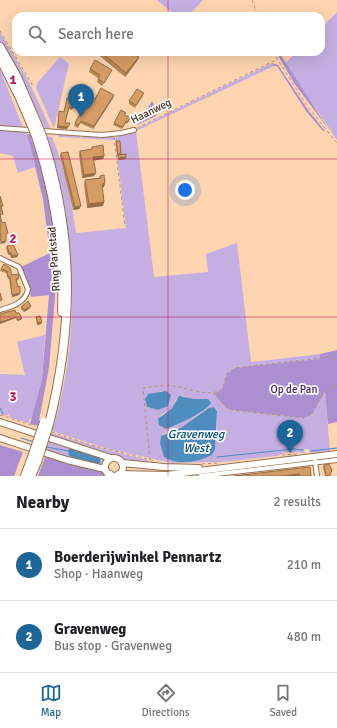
<!DOCTYPE html>
<html lang="en">
<head>
<meta charset="utf-8">
<style>
  :root { --surface:#fff; --page:#f6f6f6; --text:#202124; --muted:#757577; --line:#e0e0e0; --accent:#1b6598 }
  body { margin:0; font-family:Signika,sans-serif; background:var(--page); color:var(--text) }
  .you { position:absolute; left:185px; top:190px; width:14px; height:14px; margin:-10px; border:3px solid #fff; border-radius:50%; background:#1a73e8; box-shadow:0 0 0 6px #1a73e833 }
  .badge { display:grid; place-items:center; width:26px; height:26px; border-radius:50%; background:var(--accent); color:#fff; font-size:13px; font-weight:700 }
  .pin { position:absolute; translate:-50% -33px; filter:drop-shadow(0 1px 2px #0008) }
  .pin::after { content:''; position:absolute; top:21px; width:14px; height:12px; background:inherit; clip-path:polygon(0 0,100% 0,50% 100%) }
  .list { margin:0; padding:0; list-style:none }
  h2 { display:flex; justify-content:space-between; align-items:center; height:52px; margin:0; padding:0 16px; font-size:17px }
  h2 small { font-size:13px; font-weight:400; color:var(--muted) }
  .list li { display:grid; grid-template-columns:26px 1fr auto; gap:12px; align-items:center; box-sizing:border-box; height:72px; padding:0 16px; border-top:1px solid var(--line) }
  .list b { display:block; font-size:15px; white-space:nowrap }
  .list p { margin:0; font-size:13px; white-space:nowrap; color:var(--muted) }
  .list em { font-size:13px; font-style:normal; color:var(--muted) }
  .icon { flex:none; width:22px; height:22px; fill:none; stroke:currentColor; stroke-width:2; stroke-linecap:round; stroke-linejoin:round }
  .map { position:relative; flex:none; width:337px; height:476px; overflow:hidden }
  .search { position:absolute; background:var(--surface); box-shadow:0 4px 16px #0002; left:12px; right:12px; top:12px; height:44px; display:flex; align-items:center; gap:10px; box-sizing:border-box; padding:0 14px; border-radius:12px; color:var(--muted); font-size:15px }
  .sheet { height:196px; background:var(--surface) }
  nav { display:flex; justify-content:space-around; align-items:center; box-sizing:border-box; height:56px; border-top:1px solid var(--line); background:var(--surface); font-size:11px; color:var(--muted) }
  nav a { display:grid; justify-items:center; gap:2px }
  nav .on { color:var(--accent) }
  .map>svg:first-child { display:block }
  .green { fill:#c5afe2; fill-rule:evenodd }
  .forest { fill:#ac8fd0 }
  .water { fill:#4f8dbe }
  .lines { fill:none; stroke-linecap:round; stroke-linejoin:round }
  .stream { stroke:#4f8dbe; stroke-width:1 }
  .street-casing { stroke:#967250; stroke-width:6 }
  .secondary-casing { stroke:#967250; stroke-width:8 }
  .highway-casing { stroke:#967250; stroke-width:10 }
  .path { stroke:#b09276; stroke-width:1; stroke-dasharray:3 3; stroke-linecap:butt }
  .street { stroke:#fff; stroke-width:4 }
  .secondary { stroke:#fff; stroke-width:6 }
  .highway { stroke:#fff; stroke-width:8 }
  .highway-bridge-casing { stroke:#967250; stroke-width:10; stroke-linecap:butt }
  .highway-bridge { stroke:#fff; stroke-width:8 }
  .wall { fill:#b78657 }
  .shaded-wall { fill:#956d47 }
  .building { fill:#d59c65; stroke:#956d47 }
  .grid { fill:none; stroke:#c2185b; stroke-width:1; stroke-opacity:0.55 }
  .labels { text-anchor:middle; dominant-baseline:central; stroke-width:3.5; stroke-linejoin:round; paint-order:stroke }
  .street-label { font-size:11px; fill:#403022; stroke:#fefefe }
  .park-label { font-size:11px; fill:#48206d; stroke:#fefefe }
  .water-label { font-size:12px; font-style:italic; fill:#01507f; stroke:#fefefe }
  .grid-label { font-size:13px; text-anchor:middle; font-weight:bold; fill:#c2185b; stroke:#fefefe; stroke-width:3.5; stroke-linejoin:round; paint-order:stroke }
</style>
</head>
<body>
<div class="map">
<svg width="337" height="476" viewBox="0 0 337 476">
  <rect width="100%" height="100%" fill="#fdd5b0"/>
  <!-- green -->
  <g class="green">
    <path d="M 157,0 L 203,0 L 188,16 L 176,16 Z"/>
    <path d="M 337,12 L 337,140 L 285,63 L 297,52 L 321,52 L 321,28 Z"/>
    <path d="M 0,32 L 29,82 L 50,127 L 49,129 L 45,128 L 23,82 L 0,43 Z"/>
    <path d="M 60,57 L 69,64 L 54,128 L 36,88 L 38,82 Z"/>
    <path d="M 272,63 L 274,66 L 136,131 L 154,277 L 208,272 L 206,254 L 237,243 L 251,362 L 320,354 L 320,359 L 232,370 L 227,374 L 222,390 L 214,393 L 230,410 L 304,418 L 312,414 L 325,392 L 330,451 L 310,453 L 309,449 L 304,449 L 305,453 L 287,452 L 277,456 L 222,462 L 172,463 L 108,449 L 52,431 C 70,375 76,311 69,253 C 65,214 53,175 46,136 L 52,137 C 65,167 71,200 76,233 L 126,228 L 115,140 L 59,137 L 59,134 L 79,134 L 80,137 L 82,138 L 84,135 L 97,135 L 98,138 L 101,138 L 103,136 L 112,135 L 113,138 L 116,138 L 118,135 L 136,129 ZM 162,391 L 169,405 L 158,410 L 147,407 L 146,397 L 148,395 ZM 183,396 L 192,399 L 208,399 L 209,406 L 180,423 L 165,429 L 162,426 L 161,415 L 172,408 L 176,399 ZM 209,408 L 217,409 L 217,411 L 216,441 L 212,455 C 200,462 176,466 164,457 L 160,439 L 163,434 L 182,427 Z"/>
    <path d="M 0,69 L 23,128 L 0,127 Z"/>
    <path d="M 0,129 L 20,131 L 27,134 L 35,167 L 18,173 L 13,156 L 0,153 Z"/>
    <path d="M 45,335 L 42,379 L 30,424 L 31,419 L 29,419 L 29,423 L 8,417 L 10,414 L 5,416 L 0,414 L 0,374 L 25,375 L 17,342 Z"/>
    <path d="M 51,433 L 104,449 L 148,460 L 147,464 L 120,458 L 50,437 Z"/>
    <path d="M 49,440 L 106,458 L 103,467 L 45,451 Z"/>
  </g>
  <!-- forest -->
  <g class="forest">
    <path d="M 276,52 L 279,52 L 329,130 L 294,83 Z"/>
    <path d="M 272,63 L 278,65 L 308,110 L 325,131 L 323,131 L 306,111 L 277,66 L 274,66 Z"/>
    <path d="M 152,101 L 158,111 L 156,116 L 137,125 Z"/>
    <path d="M 27,134 L 30,134 L 46,183 L 55,228 L 55,297 L 49,368 L 38,426 L 30,424 L 42,379 L 49,295 L 31,297 L 29,287 L 21,267 L 50,253 L 43,199 Z"/>
    <path d="M 337,350 L 337,422 L 328,424 L 325,392 L 312,414 L 304,418 L 231,410 L 226,408 L 214,393 L 222,390 L 227,374 L 235,368 L 320,359 L 320,354 Z"/>
    <path d="M 0,445 L 23,452 L 14,476 L 0,476 Z"/>
    <path d="M 46,455 L 104,472 L 107,476 L 38,476 Z"/>
  </g>
  <!-- water -->
  <g class="water">
    <path d="M 166,391 L 171,395 L 168,406 L 158,410 L 147,407 L 145,399 L 148,394 Z"/>
    <path d="M 179,396 L 194,399 L 208,399 L 211,403 C 207,411 175,426 166,429 L 159,425 L 158,419 L 172,408 Z"/>
    <path d="M 214,407 L 217,411 L 215,449 L 212,455 C 199,462 177,466 164,457 L 160,443 L 161,436 L 182,427 L 209,408 Z"/>
    <path d="M 71,448 L 98,457 L 100,459 L 100,463 L 96,464 L 69,456 L 68,450 Z"/>
  </g>
  <g class="lines">
    <!-- stream -->
    <g class="stream">
      <path d="M 0,408 L 3,414"/>
      <path d="M 21,438 L 34,442"/>
      <path d="M 46,447 L 69,451"/>
      <path d="M 311,451 L 337,448"/>
      <path d="M 217,457 L 294,449 L 303,450"/>
    </g>
    <defs>
      <g id="street">
        <path d="M 0,128 L 102,135 L 121,133 L 134,130"/>
        <path d="M 0,258 L 19,267 L 28,289 C 26,303 11,307 0,310"/>
        <path d="M 315,461 L 317,476"/>
        <path d="M 200,476 L 337,460"/>
      </g>
      <g id="secondary">
        <path d="M 0,422 L 111,458"/>
        <path d="M 0,438 L 67,460 L 105,469"/>
        <circle cx="114" cy="467" r="9"/>
        <path d="M 122,463 L 164,467 L 199,468"/>
        <path d="M 119,474 L 166,475 L 337,454"/>
      </g>
      <g id="highway">
        <path d="M 0,47 L 17,77 L 38,126"/>
        <path d="M 0,58 L 19,96 L 32,126"/>
        <path d="M 36,136 C 55,193 64,252 62,312"/>
        <path d="M 42,136 C 74,234 74,325 49,424"/>
        <path d="M 25,476 L 31,460"/>
        <path d="M 31,476 L 37,462"/>
        <path d="M 109,476 L 110,475"/>
      </g>
    </defs>
    <!-- street casing -->
    <use href="#street" class="street-casing"/>
    <!-- secondary casing -->
    <use href="#secondary" class="secondary-casing"/>
    <!-- highway casing -->
    <use href="#highway" class="highway-casing"/>
    <!-- path -->
    <g class="path">
      <path d="M 252,0 L 258,16"/>
      <path d="M 0,31 L 33,86"/>
      <path d="M 273,52 L 307,106 L 337,143"/>
      <path d="M 137,128 L 276,60"/>
      <path d="M 114,137 L 125,226"/>
      <path d="M 213,393 L 227,408 L 232,410 L 304,418 L 312,414 L 324,392 L 337,385"/>
      <path d="M 0,415 L 35,426"/>
      <path d="M 52,432 L 91,445 L 155,461"/>
      <path d="M 282,455 L 297,454"/>
      <path d="M 150,460 L 143,388 C 152,387 165,384 174,386 C 186,388 212,398 222,389 L 227,374 L 235,368 L 329,357 L 337,360"/>
      <path d="M 202,464 L 217,463"/>
    </g>
    <!-- street -->
    <use href="#street" class="street"/>
    <!-- secondary -->
    <use href="#secondary" class="secondary"/>
    <!-- highway -->
    <use href="#highway" class="highway"/>
    <defs>
      <g id="highway-bridge">
        <path d="M 32,126 L 36,136"/>
        <path d="M 38,126 L 42,136"/>
        <path d="M 31,460 L 44,422"/>
        <path d="M 37,462 L 49,424"/>
      </g>
    </defs>
    <!-- highway-bridge casing -->
    <use href="#highway-bridge" class="highway-bridge-casing"/>
    <!-- highway-bridge -->
    <use href="#highway-bridge" class="highway-bridge"/>
  </g>
  <!-- wall -->
  <g class="wall">
    <path d="M 95,52 L 132,52 L 139,57 L 137,61 L 125,77 Z"/>
    <path d="M 90,69 L 112,70 L 110,73 L 102,86 L 97,82 L 98,78 L 89,72 Z"/>
    <path d="M 114,95 L 113,98 L 93,129 L 80,123 L 78,128 L 74,126 L 75,123 L 95,99 Z"/>
    <path d="M 143,96 L 135,108 L 129,104 L 129,101 Z"/>
    <path d="M 74,101 L 72,110 L 69,109 L 65,123 L 67,129 L 57,128 L 59,111 L 63,112 Z"/>
    <path d="M 125,115 L 130,117 L 127,124 L 125,123 L 122,129 L 113,125 L 114,123 Z"/>
    <path d="M 116,141 L 121,154 L 126,159 L 118,160 L 118,156 L 117,156 L 116,143 Z"/>
    <path d="M 92,147 L 104,156 L 103,159 L 94,160 L 94,176 L 82,178 L 79,154 L 80,151 L 91,150 Z"/>
    <path d="M 61,153 L 81,206 L 79,209 L 73,210 L 60,156 Z"/>
    <path d="M 100,176 L 105,183 L 104,187 L 102,187 L 104,202 L 103,206 L 87,208 L 84,184 L 85,180 L 99,178 Z"/>
    <path d="M 7,246 L 18,255 L 17,257 L 11,258 L 10,255 L 8,255 L 6,248 Z"/>
    <path d="M 4,264 L 12,275 L 19,278 L 18,280 L 16,281 L 19,295 L 12,297 L 9,279 L 8,279 L 6,273 L 0,271 Z"/>
    <path d="M 21,307 L 30,308 L 24,312 L 21,309 Z"/>
    <path d="M 36,317 L 42,322 L 41,324 L 37,325 L 36,319 Z"/>
    <path d="M 324,465 L 332,470 L 330,476 L 325,476 L 323,467 Z"/>
  </g>
  <!-- shaded-wall -->
  <g class="shaded-wall">
    <path d="M 139,57 L 137,61 L 125,77 L 126,73 Z"/>
    <path d="M 114,95 L 113,98 L 93,129 L 94,126 Z"/>
    <path d="M 58,126 L 68,127 L 67,129 L 57,128 Z"/>
    <path d="M 104,156 L 103,159 L 92,161 L 93,157 Z"/>
    <path d="M 126,157 L 126,159 L 118,160 L 119,158 Z"/>
    <path d="M 96,173 L 94,176 L 82,178 L 84,175 Z"/>
    <path d="M 105,183 L 104,187 L 100,188 L 102,184 Z"/>
    <path d="M 104,202 L 103,206 L 87,208 L 89,204 Z"/>
    <path d="M 81,206 L 79,209 L 73,210 L 75,207 Z"/>
    <path d="M 6,241 L 5,243 L 0,244 L 1,242 Z"/>
    <path d="M 18,255 L 17,257 L 11,258 L 12,256 Z"/>
    <path d="M 20,293 L 19,295 L 12,297 L 12,295 Z"/>
    <path d="M 31,306 L 30,308 L 24,312 L 25,310 Z"/>
    <path d="M 17,317 L 16,318 L 0,324 L 0,322 Z"/>
    <path d="M 22,318 L 21,320 L 17,321 L 17,320 Z"/>
    <path d="M 42,322 L 41,324 L 37,325 L 38,323 Z"/>
    <path d="M 300,474 L 299,476 L 281,476 Z"/>
  </g>
  <!-- building -->
  <g class="building">
    <path d="M 101,52 L 132,52 L 139,57 L 126,73 Z"/>
    <path d="M 95,60 L 112,70 L 104,83 L 98,79 L 100,75 L 90,69 Z"/>
    <path d="M 101,88 L 114,95 L 94,126 L 81,121 L 79,125 L 75,123 L 90,96 L 95,99 Z"/>
    <path d="M 137,89 L 144,93 L 136,105 L 129,101 Z"/>
    <path d="M 67,98 L 74,101 L 73,108 L 69,107 L 65,123 L 70,123 L 68,127 L 58,126 L 59,111 L 64,112 Z"/>
    <path d="M 121,110 L 126,113 L 124,115 L 130,117 L 128,122 L 126,121 L 123,127 L 114,123 Z"/>
    <path d="M 116,141 L 120,141 L 121,154 L 118,154 Z"/>
    <path d="M 103,145 L 104,156 L 93,157 L 96,173 L 84,175 L 80,151 L 92,149 L 92,147 Z"/>
    <path d="M 68,152 L 81,206 L 75,207 L 61,153 Z"/>
    <path d="M 126,154 L 126,157 L 119,158 L 118,155 Z"/>
    <path d="M 104,175 L 105,183 L 102,184 L 104,202 L 89,204 L 85,180 L 101,178 L 100,176 Z"/>
    <path d="M 0,196 L 3,206 L 1,206 L 3,214 L 0,215 L 2,223 L 5,222 L 8,233 L 6,234 L 6,241 L 1,242 L 0,237 L 1,237 L 0,232 Z"/>
    <path d="M 13,244 L 18,255 L 12,256 L 11,253 L 9,253 L 7,246 Z"/>
    <path d="M 4,264 L 10,268 L 12,275 L 18,274 L 19,278 L 16,279 L 18,287 L 20,286 L 20,293 L 12,295 L 10,277 L 8,277 L 7,271 L 1,269 Z"/>
    <path d="M 0,293 L 2,300 L 0,301 Z"/>
    <path d="M 28,301 L 31,306 L 25,310 L 21,307 Z"/>
    <path d="M 15,310 L 16,313 L 19,313 L 22,318 L 17,320 L 17,317 L 0,322 L 0,314 Z"/>
    <path d="M 40,316 L 42,322 L 38,323 L 36,317 Z"/>
    <path d="M 329,464 L 332,470 L 330,475 L 326,476 L 324,465 Z"/>
    <path d="M 310,467 L 311,476 L 300,476 L 300,474 L 281,476 L 234,476 Z"/>
  </g>
  <!-- grid -->
  <path class="grid" d="M 168,0 L 168,16M 168,52 L 168,476M 0,159 L 337,159M 0,317 L 337,317"/>
  <g class="labels">
    <!-- street labels -->
    <g class="street-label">
      <text transform="translate(151 111) rotate(-26)">Haanweg</text>
      <text transform="translate(54 259) rotate(-94)">Ring Parkstad</text>
    </g>
    <!-- park labels -->
    <g class="park-label">
      <text x="294" y="389">Op de Pan</text>
    </g>
    <!-- water labels -->
    <g class="water-label">
      <text x="196" y="434">Gravenweg<tspan x="196" dy="14">West</tspan></text>
    </g>
  </g>
  <g class="grid-label">
    <text x="13" y="84">1</text>
    <text x="13" y="243">2</text>
    <text x="13" y="401">3</text>
  </g>
</svg>
<div class="you"></div>
<div class="pin badge" style="left:81px;top:117px">1</div>
<div class="pin badge" style="left:290px;top:453px">2</div>
<div class="search"><svg class="icon" aria-label="search" viewBox="0 0 24 24"><circle cx="10" cy="10" r="6"/><path d="M15 15l6 6"/></svg>Search here</div>
</div>
<section class="sheet">
<h2>Nearby<small>2 results</small></h2>
<ul class="list">
<li><span class="badge">1</span><div><b>Boerderijwinkel Pennartz</b><p>Shop · Haanweg</p></div><em>210 m</em></li>
<li><span class="badge">2</span><div><b>Gravenweg</b><p>Bus stop · Gravenweg</p></div><em>480 m</em></li>
</ul>
</section>
<nav>
<a class="on"><svg class="icon" aria-label="map" viewBox="0 0 24 24"><path d="M3 6l6-2 6 2 6-2v14l-6 2-6-2-6 2zM9 4v14M15 6v14"/></svg>Map</a>
<a><svg class="icon" aria-label="directions" viewBox="0 0 24 24"><path d="M12 3l9 9-9 9-9-9zM9 14v-3h6M13 9l2 2-2 2"/></svg>Directions</a>
<a><svg class="icon" aria-label="saved" viewBox="0 0 24 24"><path d="M7 4h10v16l-5-4-5 4z"/></svg>Saved</a>
</nav>
</body>
</html>
